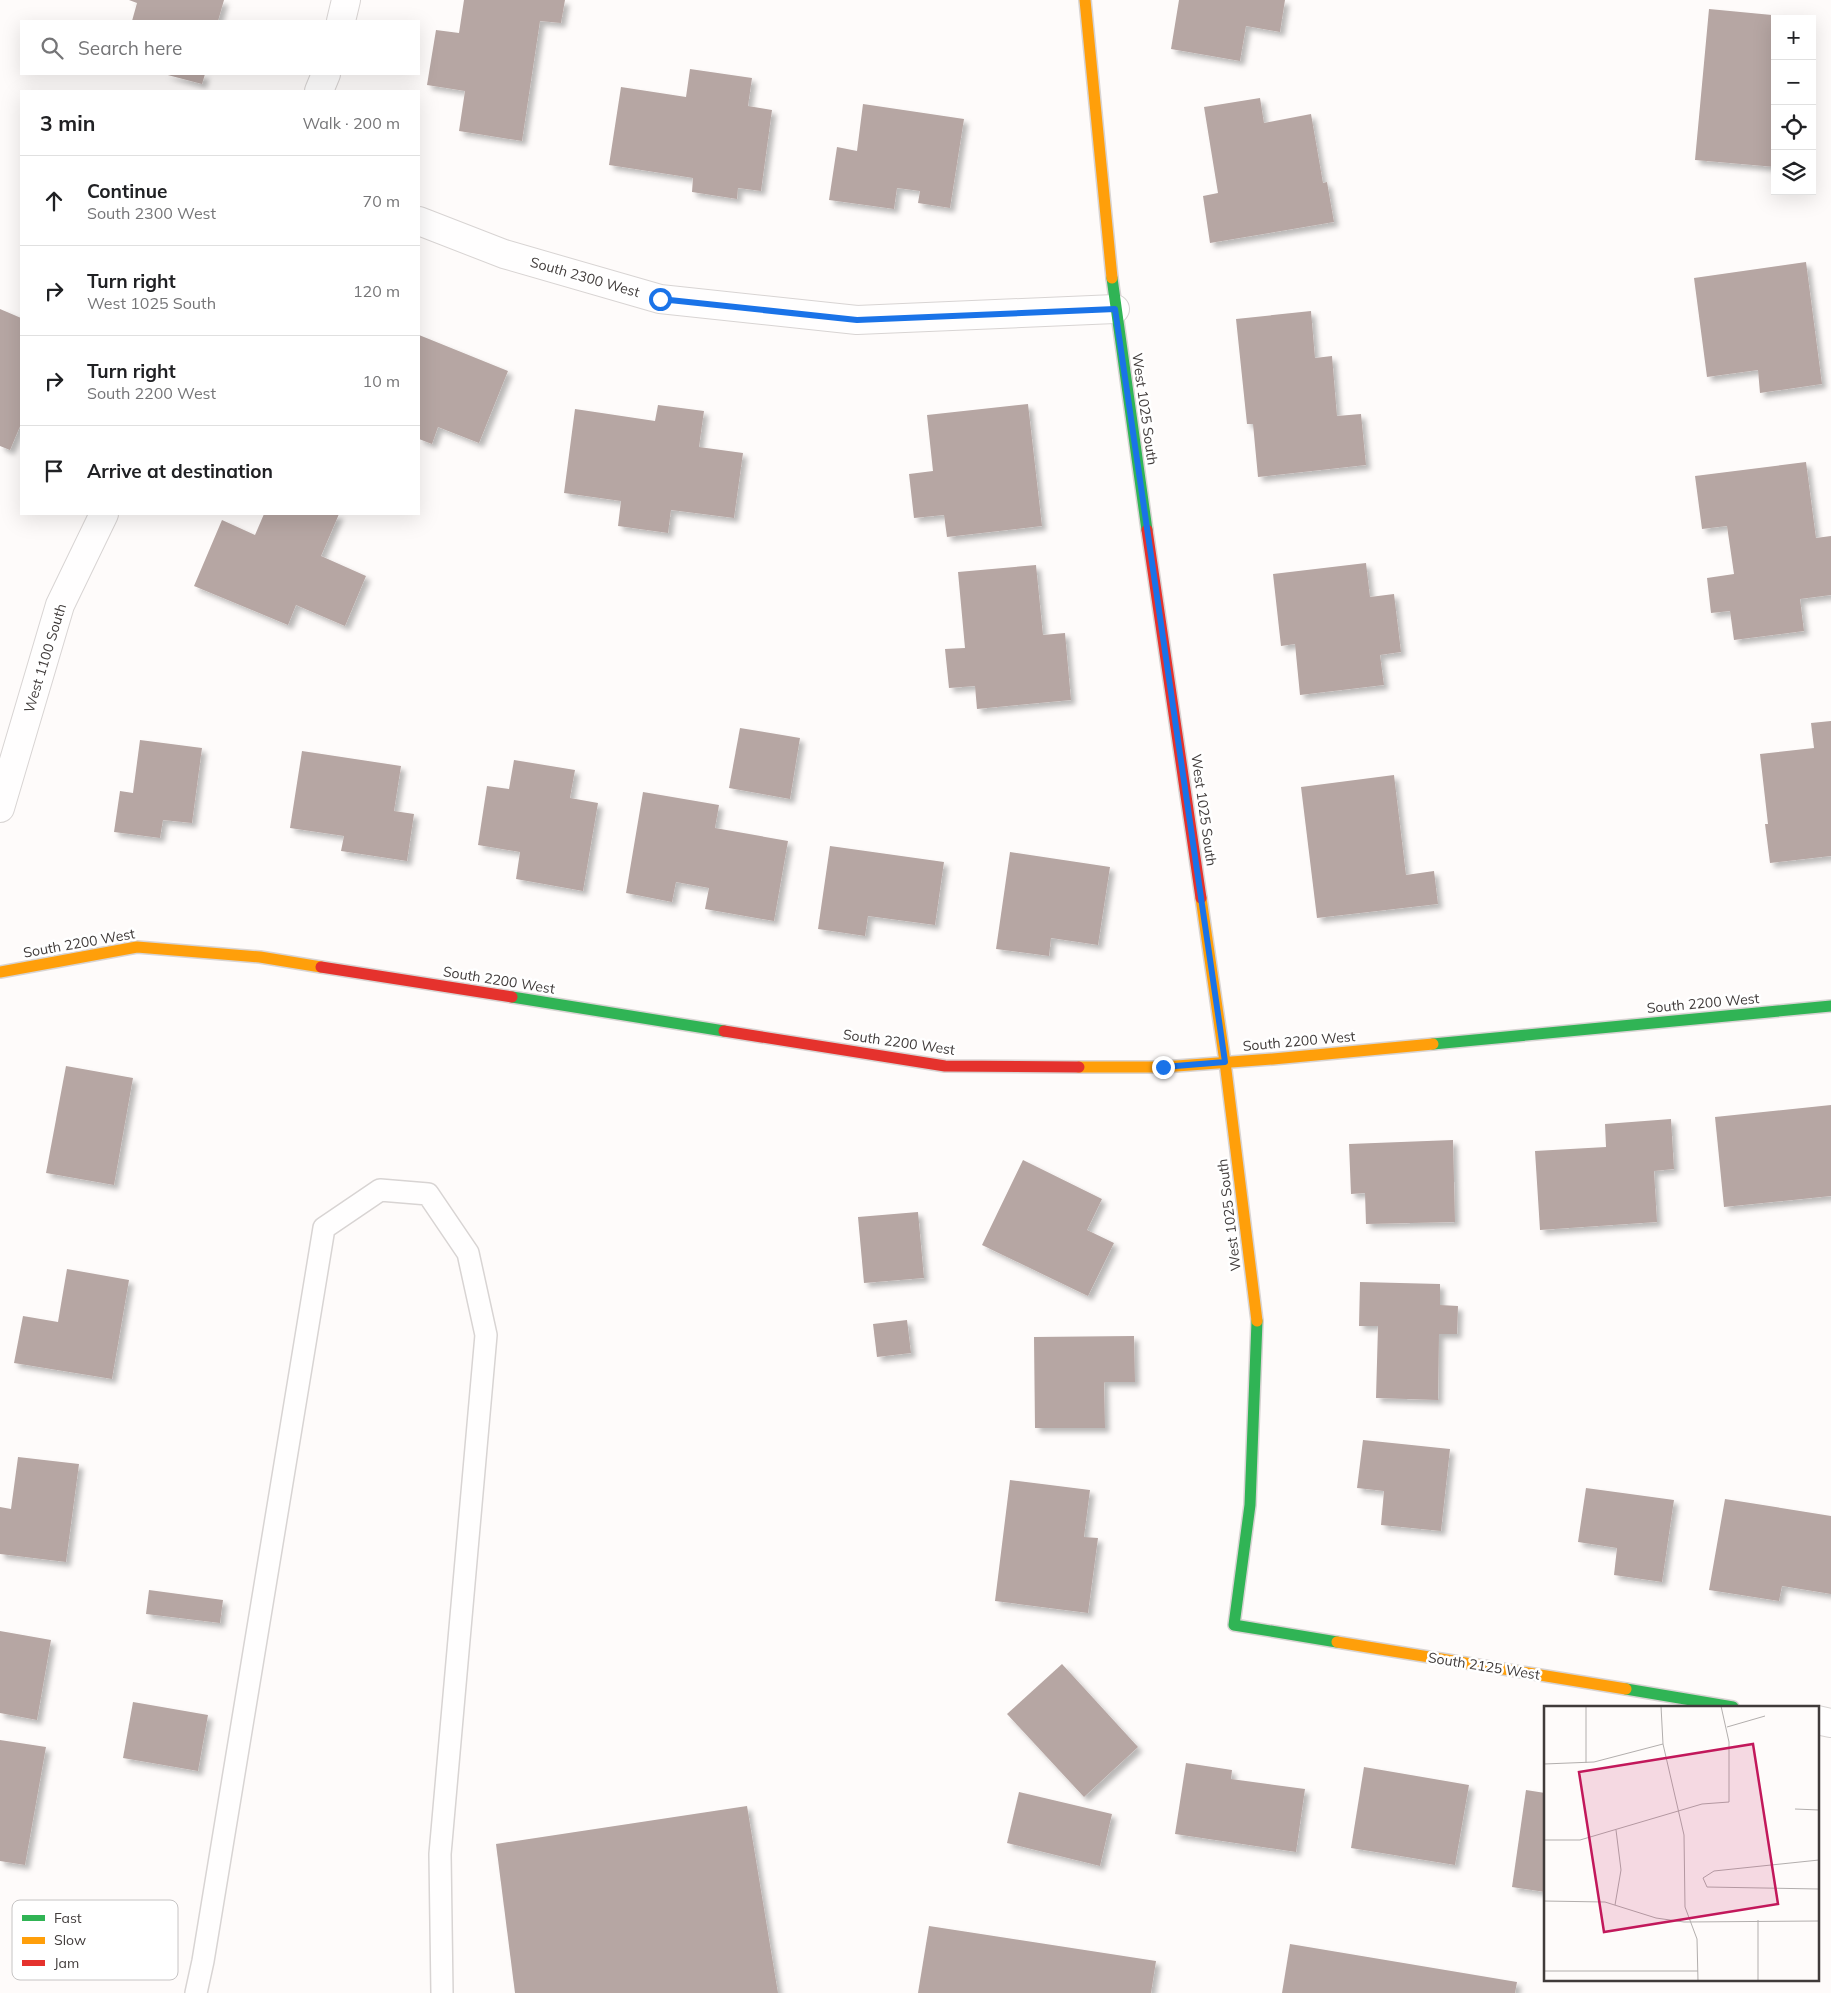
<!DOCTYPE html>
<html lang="en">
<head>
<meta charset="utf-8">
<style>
  :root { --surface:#fff; --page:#f2f2f2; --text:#202124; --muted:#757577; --line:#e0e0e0 }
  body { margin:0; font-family:Mulish,sans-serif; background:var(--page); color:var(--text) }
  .controls { position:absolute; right:15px; top:15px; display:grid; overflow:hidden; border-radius:0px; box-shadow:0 5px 20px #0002 }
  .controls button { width:45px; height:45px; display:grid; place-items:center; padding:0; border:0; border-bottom:1px solid var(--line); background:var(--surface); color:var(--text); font:25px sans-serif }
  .stop { position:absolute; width:15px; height:15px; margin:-11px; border:4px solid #1a73e8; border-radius:50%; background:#fff }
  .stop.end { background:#1a73e8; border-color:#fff; box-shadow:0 1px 5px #0008 }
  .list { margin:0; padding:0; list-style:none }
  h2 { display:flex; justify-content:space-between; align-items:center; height:65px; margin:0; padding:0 20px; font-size:21px }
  h2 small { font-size:16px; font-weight:400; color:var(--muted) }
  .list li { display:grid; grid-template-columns:32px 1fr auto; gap:15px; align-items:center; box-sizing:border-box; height:90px; padding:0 20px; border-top:1px solid var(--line) }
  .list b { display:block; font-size:19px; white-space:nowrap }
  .list p { margin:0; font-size:16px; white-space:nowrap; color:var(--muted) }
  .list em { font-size:16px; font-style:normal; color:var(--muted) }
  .icon { flex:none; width:28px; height:28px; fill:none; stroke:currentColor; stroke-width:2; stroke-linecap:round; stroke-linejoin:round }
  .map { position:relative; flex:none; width:1831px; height:1993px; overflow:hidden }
  .search { position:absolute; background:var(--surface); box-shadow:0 5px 20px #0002; left:20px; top:20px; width:400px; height:55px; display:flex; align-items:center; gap:12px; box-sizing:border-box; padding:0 18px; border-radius:0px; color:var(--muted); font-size:19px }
  .panel { position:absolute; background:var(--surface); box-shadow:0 5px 20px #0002; left:20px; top:90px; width:400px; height:425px; border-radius:0px }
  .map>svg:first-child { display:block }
  .building { fill:#b6a6a3; filter:url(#shadow) }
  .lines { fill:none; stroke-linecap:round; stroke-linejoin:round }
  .lane-casing { stroke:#d8d4d3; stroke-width:24 }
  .street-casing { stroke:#d8d4d3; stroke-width:30 }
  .fast-casing { stroke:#d8d4d3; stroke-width:14 }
  .slow-casing { stroke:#d8d4d3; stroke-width:14 }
  .jam-casing { stroke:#d8d4d3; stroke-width:14 }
  .lane { stroke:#fffefe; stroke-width:21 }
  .street { stroke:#fffefe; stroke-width:28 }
  .fast { stroke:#30b455; stroke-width:11 }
  .slow { stroke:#ff9f0a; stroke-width:11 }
  .jam { stroke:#e5322d; stroke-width:11 }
  .route { stroke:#1a73e8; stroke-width:6 }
  .labels { text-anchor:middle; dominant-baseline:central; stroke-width:5; stroke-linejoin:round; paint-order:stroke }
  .street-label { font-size:14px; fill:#403b3a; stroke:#fff }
  .inset-road { fill:none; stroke:#b2aead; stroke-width:1 }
  .view { fill:#c2185b; fill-opacity:0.15; stroke:#c2185b; stroke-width:2.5 }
  .inset-edge { fill:none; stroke:#403b3a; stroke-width:2.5 }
  .key { fill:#fff; stroke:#c6c4c4; stroke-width:1 }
  .key-label { font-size:14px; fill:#403b3a }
</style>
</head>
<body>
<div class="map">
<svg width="1831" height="1993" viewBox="0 0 1831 1993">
  <defs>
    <filter id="shadow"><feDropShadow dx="4.5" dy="4.5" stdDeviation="2.5" flood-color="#0004"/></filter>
  </defs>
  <rect width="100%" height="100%" fill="#fefbfa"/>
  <!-- building -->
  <g class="building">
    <path d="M 129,0 L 224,0 L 218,21 L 132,21 L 137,3 Z"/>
    <path d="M 464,0 L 565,0 L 561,23 L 540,21 L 522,141 L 459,131 L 465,91 L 427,85 L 436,30 L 459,33 Z"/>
    <path d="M 1179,0 L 1285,0 L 1280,32 L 1246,26 L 1240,61 L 1171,49 Z"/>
    <path d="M 1709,9 L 1794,17 L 1775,19 L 1775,167 L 1695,160 Z"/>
    <path d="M 690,69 L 752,78 L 748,106 L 772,110 L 761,191 L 738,188 L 737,199 L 692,192 L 693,178 L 609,165 L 621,87 L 686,97 Z"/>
    <path d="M 164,74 L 205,74 L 202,84 Z"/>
    <path d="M 1260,98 L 1264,123 L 1311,114 L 1323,183 L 1327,182 L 1334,222 L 1210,243 L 1203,196 L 1218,193 L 1204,107 Z"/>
    <path d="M 863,104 L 964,119 L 950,208 L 918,203 L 920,191 L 897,188 L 894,209 L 829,200 L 837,147 L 857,151 Z"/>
    <path d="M 1806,262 L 1822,384 L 1760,393 L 1758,370 L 1707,377 L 1694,278 Z"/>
    <path d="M 0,309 L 21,318 L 21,424 L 10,450 L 0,446 Z"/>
    <path d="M 1311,311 L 1315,358 L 1332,356 L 1337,416 L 1361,414 L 1366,465 L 1258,477 L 1253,424 L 1247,424 L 1236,319 Z"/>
    <path d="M 419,335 L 508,371 L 479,443 L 438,427 L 432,444 L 419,439 Z"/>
    <path d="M 1028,404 L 1042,526 L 947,537 L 944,515 L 914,518 L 909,474 L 933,471 L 927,415 Z"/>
    <path d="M 658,405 L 704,411 L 699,447 L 743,453 L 734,518 L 671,510 L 668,533 L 618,526 L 621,501 L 564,493 L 575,409 L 655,421 Z"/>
    <path d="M 1806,462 L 1816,538 L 1831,536 L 1831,595 L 1800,599 L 1804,631 L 1734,640 L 1730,611 L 1711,613 L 1707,578 L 1734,574 L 1727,526 L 1702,529 L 1695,476 Z"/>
    <path d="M 264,514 L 339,514 L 321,556 L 366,576 L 345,626 L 296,605 L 288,625 L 194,586 L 222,520 L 255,535 Z"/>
    <path d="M 1366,563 L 1370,597 L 1394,594 L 1401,652 L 1380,655 L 1384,685 L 1300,695 L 1295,644 L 1281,646 L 1273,574 Z"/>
    <path d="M 1036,565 L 1043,635 L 1065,633 L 1071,700 L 977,709 L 975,686 L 949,688 L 945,649 L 965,648 L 958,572 Z"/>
    <path d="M 1831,721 L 1831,856 L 1770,863 L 1765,824 L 1768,824 L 1760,754 L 1814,748 L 1811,723 Z"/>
    <path d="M 740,728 L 800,738 L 790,799 L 729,788 Z"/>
    <path d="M 140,740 L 202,748 L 192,823 L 163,820 L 160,838 L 114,832 L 120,791 L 133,793 Z"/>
    <path d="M 302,751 L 401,766 L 394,811 L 414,814 L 407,861 L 341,851 L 344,836 L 290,828 Z"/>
    <path d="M 514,760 L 575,770 L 570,798 L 598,803 L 583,891 L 516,879 L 520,852 L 478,845 L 487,786 L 509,789 Z"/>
    <path d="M 1394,775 L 1406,875 L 1434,871 L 1438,904 L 1317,918 L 1301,787 Z"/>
    <path d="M 643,792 L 719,805 L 715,828 L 788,841 L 774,921 L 705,909 L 709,888 L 676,882 L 672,902 L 626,893 Z"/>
    <path d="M 830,846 L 944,862 L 935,925 L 868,916 L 865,936 L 818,929 Z"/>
    <path d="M 1010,852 L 1110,867 L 1098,945 L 1051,938 L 1049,956 L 996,949 Z"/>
    <path d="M 66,1066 L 133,1078 L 114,1185 L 46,1173 Z"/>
    <path d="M 1831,1105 L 1831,1196 L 1724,1207 L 1715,1117 Z"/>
    <path d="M 1671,1119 L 1674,1169 L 1654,1171 L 1657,1222 L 1540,1230 L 1535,1151 L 1606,1147 L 1605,1124 Z"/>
    <path d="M 1453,1140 L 1455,1222 L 1366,1224 L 1365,1193 L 1351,1194 L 1349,1144 Z"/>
    <path d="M 1023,1160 L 1102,1199 L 1087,1230 L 1114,1243 L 1088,1296 L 982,1245 Z"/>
    <path d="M 918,1212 L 924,1278 L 864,1283 L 858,1217 Z"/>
    <path d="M 67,1269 L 129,1280 L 112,1379 L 14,1363 L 23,1316 L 58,1322 Z"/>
    <path d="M 1360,1282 L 1440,1284 L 1440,1305 L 1458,1306 L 1457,1334 L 1439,1334 L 1438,1400 L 1376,1398 L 1378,1326 L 1359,1326 Z"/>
    <path d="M 907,1320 L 911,1353 L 877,1357 L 873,1324 Z"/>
    <path d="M 1134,1336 L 1135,1382 L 1104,1382 L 1105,1428 L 1035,1428 L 1034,1337 Z"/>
    <path d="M 1363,1440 L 1450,1449 L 1441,1531 L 1381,1525 L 1384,1491 L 1357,1488 Z"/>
    <path d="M 18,1457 L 79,1464 L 66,1562 L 0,1554 L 0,1507 L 11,1509 Z"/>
    <path d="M 1010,1480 L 1090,1490 L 1084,1537 L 1098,1538 L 1088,1613 L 995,1601 Z"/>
    <path d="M 1586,1488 L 1674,1500 L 1662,1582 L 1614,1575 L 1617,1548 L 1578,1542 Z"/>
    <path d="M 1725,1499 L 1831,1516 L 1831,1594 L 1782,1586 L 1779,1601 L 1709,1590 Z"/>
    <path d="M 149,1590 L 223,1600 L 220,1623 L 146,1614 Z"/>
    <path d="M 0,1631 L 51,1640 L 37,1720 L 0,1713 Z"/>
    <path d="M 1062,1664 L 1138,1747 L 1084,1797 L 1007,1714 Z"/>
    <path d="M 133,1702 L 208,1715 L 198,1771 L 123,1758 Z"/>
    <path d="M 0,1740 L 46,1747 L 25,1865 L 0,1861 Z"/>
    <path d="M 1186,1763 L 1232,1770 L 1231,1779 L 1305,1789 L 1296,1852 L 1175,1834 Z"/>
    <path d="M 1364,1767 L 1469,1785 L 1455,1865 L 1351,1848 Z"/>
    <path d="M 1526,1790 L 1545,1793 L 1545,1892 L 1512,1887 Z"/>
    <path d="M 1019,1792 L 1112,1814 L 1100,1866 L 1007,1843 Z"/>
    <path d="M 747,1806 L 778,1993 L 515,1993 L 496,1844 Z"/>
    <path d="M 929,1926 L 1156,1961 L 1151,1993 L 918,1993 Z"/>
    <path d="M 1290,1944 L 1517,1982 L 1515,1993 L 1282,1993 Z"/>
  </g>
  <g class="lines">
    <defs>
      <path id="lane" d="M 196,1993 L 203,1961 L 324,1228 L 380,1190 L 428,1194 L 468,1253 L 486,1335 L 440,1854 L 442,1993"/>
      <g id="street">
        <path d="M 341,21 L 346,0"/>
        <path d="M 319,91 L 326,74"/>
        <path d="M 419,221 L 504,254 L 660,299 L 857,320 L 1115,309"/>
        <path d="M 0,808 L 60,605 L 104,514"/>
        <path d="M 1817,1720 L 1831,1723"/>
      </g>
      <g id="fast">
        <path d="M 1112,278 L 1147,530"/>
        <path d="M 512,997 L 724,1031"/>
        <path d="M 1433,1044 L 1831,1006"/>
        <path d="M 1257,1321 L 1250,1505 L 1234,1625 L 1337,1642"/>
        <path d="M 1626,1689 L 1733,1707"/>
      </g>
      <g id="slow">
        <path d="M 1085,0 L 1112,278"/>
        <path d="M 1201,898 L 1225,1062 L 1257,1321"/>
        <path d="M 0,972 L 137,947 L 260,957 L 321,967"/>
        <path d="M 1079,1067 L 1163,1067 L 1273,1059 L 1433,1044"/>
        <path d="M 1337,1642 L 1626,1689"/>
      </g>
      <g id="jam">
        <path d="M 1147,530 L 1201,898"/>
        <path d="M 321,967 L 512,997"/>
        <path d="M 724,1031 L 945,1066 L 1079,1067"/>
      </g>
    </defs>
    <!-- lane casing -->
    <use href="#lane" class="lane-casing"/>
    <!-- street casing -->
    <use href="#street" class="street-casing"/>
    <!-- fast casing -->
    <use href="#fast" class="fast-casing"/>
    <!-- slow casing -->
    <use href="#slow" class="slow-casing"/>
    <!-- jam casing -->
    <use href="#jam" class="jam-casing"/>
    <!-- lane -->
    <use href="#lane" class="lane"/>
    <!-- street -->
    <use href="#street" class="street"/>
    <!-- fast -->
    <use href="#fast" class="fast"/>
    <!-- slow -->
    <use href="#slow" class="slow"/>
    <!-- jam -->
    <use href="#jam" class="jam"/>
  </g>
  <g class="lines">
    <!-- route -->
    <path class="route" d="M 660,299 L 857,320 L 1115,309 L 1225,1062 L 1163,1067"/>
  </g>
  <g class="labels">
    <!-- street labels -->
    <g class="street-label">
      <text transform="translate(585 277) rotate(16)">South 2300 West</text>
      <text transform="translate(1145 409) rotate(82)">West 1025 South</text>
      <text transform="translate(45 658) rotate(-73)">West 1100 South</text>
      <text transform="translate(1204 810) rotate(82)">West 1025 South</text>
      <text transform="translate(79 943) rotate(-10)">South 2200 West</text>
      <text transform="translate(499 980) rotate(9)">South 2200 West</text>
      <text transform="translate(1703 1003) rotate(-5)">South 2200 West</text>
      <text transform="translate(1299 1041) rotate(-5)">South 2200 West</text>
      <text transform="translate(899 1042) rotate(8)">South 2200 West</text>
      <text transform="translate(1229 1215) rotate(-97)">West 1025 South</text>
      <text transform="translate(1484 1666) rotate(9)">South 2125 West</text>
    </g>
  </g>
  <!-- overview -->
  <g transform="translate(1544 1706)">
    <rect width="275" height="275" fill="#fefbfa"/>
    <path class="inset-road" d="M 42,0 L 42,57M 117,0 L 119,38 L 140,129 L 141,201 L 153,233 L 154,275M 183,21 L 221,10M 0,58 L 50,56 L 119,38M 251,103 L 275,104M 0,134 L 36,134 L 158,98 L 185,96 L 185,36 L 177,0M 275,154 L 170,165 L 159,172 L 163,181 L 275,183M 0,195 L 61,196 L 112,212 L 140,216 L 275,215M 71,199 L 77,164 L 72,124M 0,265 L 154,265M 214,275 L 214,214"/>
    <path class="view" d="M 209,38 L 234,198 L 60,226 L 35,66 Z"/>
    <rect width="275" height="275" class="inset-edge"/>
  </g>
  <!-- legend -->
  <rect x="12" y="1900" width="166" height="80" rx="8" class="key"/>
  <rect x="22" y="1915" width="23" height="6" fill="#30b455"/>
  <rect x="22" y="1937" width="23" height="7" fill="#ff9f0a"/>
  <rect x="22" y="1960" width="23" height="6" fill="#e5322d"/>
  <g class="key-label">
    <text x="54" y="1923">Fast</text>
    <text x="54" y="1945">Slow</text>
    <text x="54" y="1968">Jam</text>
  </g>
</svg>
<div class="controls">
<button>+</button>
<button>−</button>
<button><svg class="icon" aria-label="locate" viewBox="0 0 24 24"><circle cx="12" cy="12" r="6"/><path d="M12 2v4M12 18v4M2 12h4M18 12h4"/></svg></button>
<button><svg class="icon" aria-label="layers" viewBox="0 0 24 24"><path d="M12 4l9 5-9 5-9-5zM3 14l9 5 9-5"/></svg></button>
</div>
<div class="stop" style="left:660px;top:299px"></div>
<div class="stop end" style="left:1163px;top:1067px"></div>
<div class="search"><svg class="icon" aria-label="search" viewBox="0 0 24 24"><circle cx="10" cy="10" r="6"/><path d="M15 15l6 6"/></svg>Search here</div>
<section class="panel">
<h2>3 min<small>Walk · 200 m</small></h2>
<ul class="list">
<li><svg class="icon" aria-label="ahead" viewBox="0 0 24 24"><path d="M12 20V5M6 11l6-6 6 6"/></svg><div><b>Continue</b><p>South 2300 West</p></div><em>70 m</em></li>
<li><svg class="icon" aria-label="right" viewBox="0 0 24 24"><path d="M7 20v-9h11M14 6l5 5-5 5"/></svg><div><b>Turn right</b><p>West 1025 South</p></div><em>120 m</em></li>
<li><svg class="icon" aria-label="right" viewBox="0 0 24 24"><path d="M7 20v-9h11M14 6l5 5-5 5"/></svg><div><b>Turn right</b><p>South 2200 West</p></div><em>10 m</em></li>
<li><svg class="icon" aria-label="arrive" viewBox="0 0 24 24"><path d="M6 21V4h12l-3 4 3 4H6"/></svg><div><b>Arrive at destination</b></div></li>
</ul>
</section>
</div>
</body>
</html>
